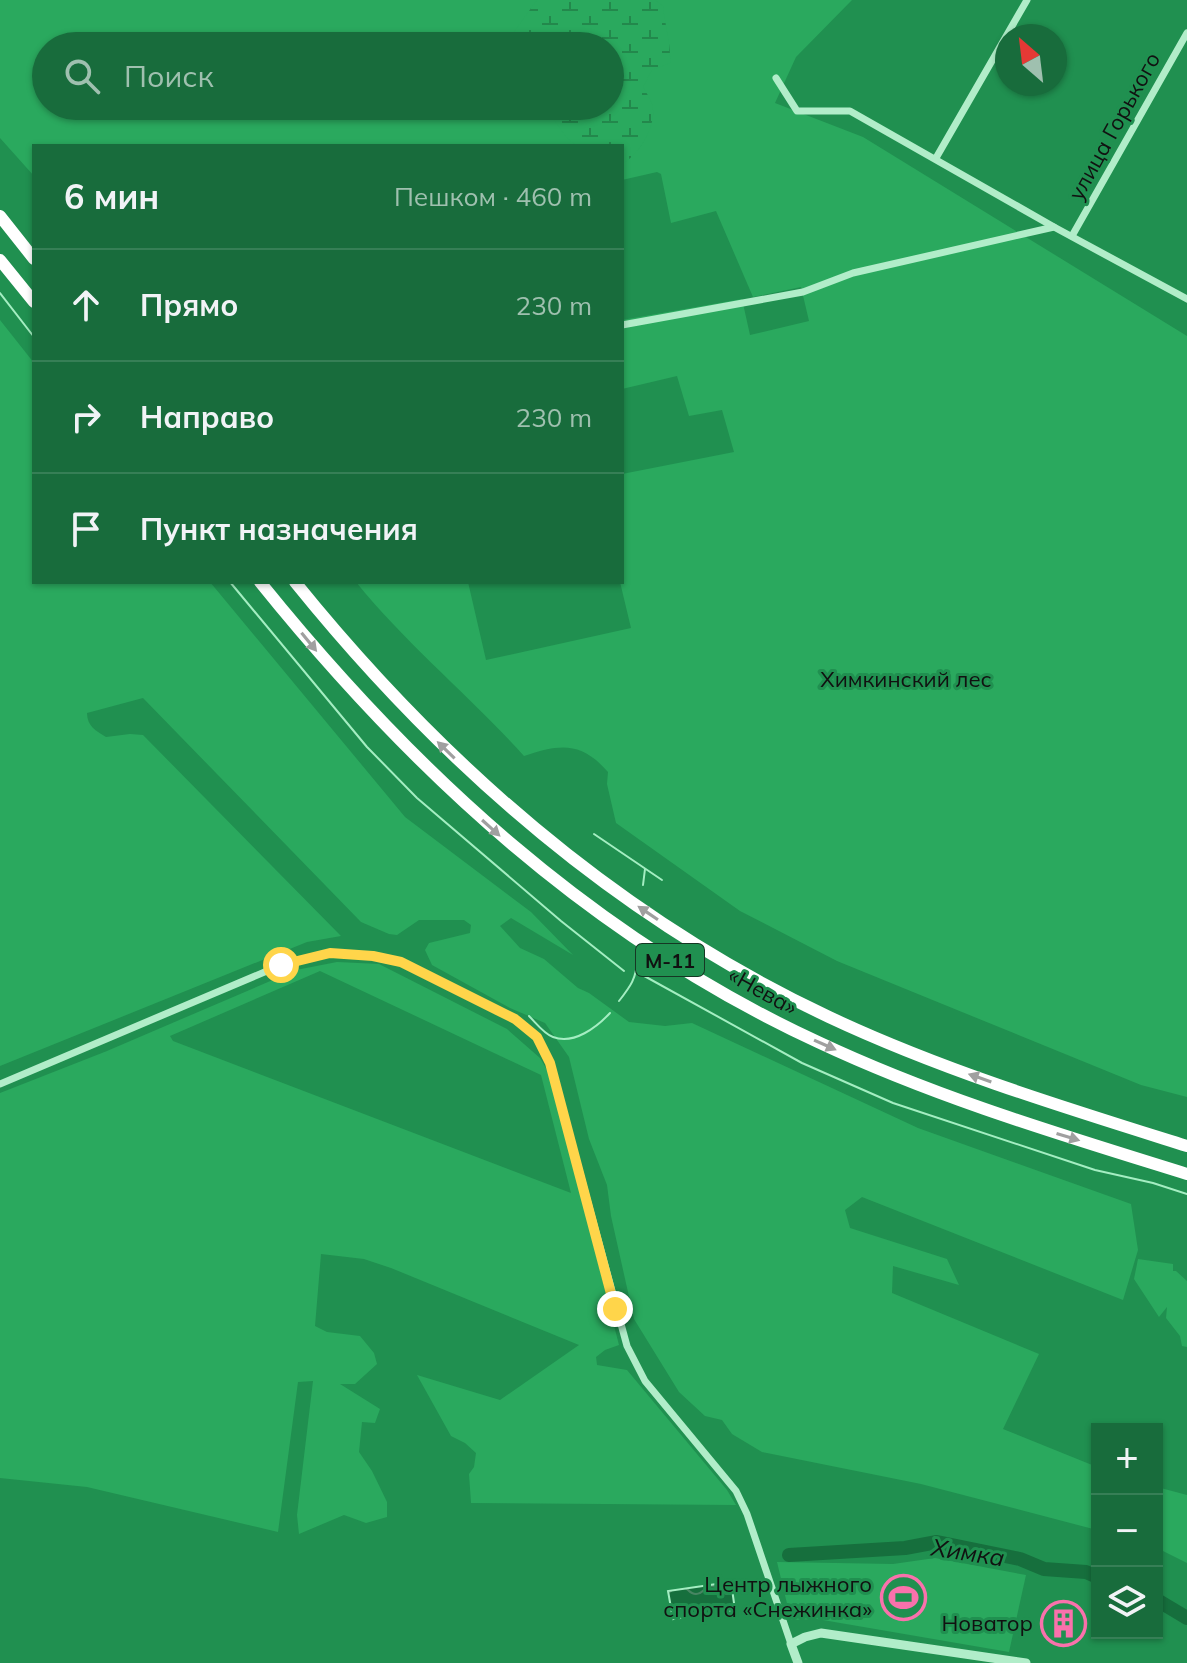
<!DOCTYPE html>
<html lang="ru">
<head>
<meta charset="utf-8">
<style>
  :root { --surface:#186c3c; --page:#217143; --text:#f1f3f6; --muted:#9fc0af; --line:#367f56 }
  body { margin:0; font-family:Mulish,sans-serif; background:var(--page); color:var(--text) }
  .controls { position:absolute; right:24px; bottom:24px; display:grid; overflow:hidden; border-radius:0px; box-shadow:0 2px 6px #0004 }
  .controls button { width:72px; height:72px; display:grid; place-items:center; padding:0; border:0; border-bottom:2px solid var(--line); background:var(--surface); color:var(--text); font:40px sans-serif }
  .compass { position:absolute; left:995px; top:24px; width:72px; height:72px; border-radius:50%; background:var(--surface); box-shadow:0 2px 6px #0004; rotate:332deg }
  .stop { position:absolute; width:24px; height:24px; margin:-18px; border:6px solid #ffd54a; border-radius:50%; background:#fff }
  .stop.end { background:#ffd54a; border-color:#fff; box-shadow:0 2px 8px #0008 }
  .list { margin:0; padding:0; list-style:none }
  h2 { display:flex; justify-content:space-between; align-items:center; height:104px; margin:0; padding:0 32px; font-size:34px }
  h2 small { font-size:26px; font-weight:400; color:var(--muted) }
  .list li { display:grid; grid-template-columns:52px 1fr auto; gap:24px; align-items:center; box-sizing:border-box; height:112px; padding:0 32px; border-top:2px solid var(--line) }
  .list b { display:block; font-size:30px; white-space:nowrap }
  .list em { font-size:26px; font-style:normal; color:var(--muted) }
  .icon { flex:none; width:44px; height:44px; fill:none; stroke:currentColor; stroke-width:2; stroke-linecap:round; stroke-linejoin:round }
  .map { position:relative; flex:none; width:1187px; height:1663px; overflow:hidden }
  .search { position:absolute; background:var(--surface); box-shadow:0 2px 6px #0004; left:32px; top:32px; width:592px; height:88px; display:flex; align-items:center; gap:20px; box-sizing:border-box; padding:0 28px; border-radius:44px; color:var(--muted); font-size:30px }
  .panel { position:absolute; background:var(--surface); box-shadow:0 2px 6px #0004; left:32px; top:144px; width:592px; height:440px; border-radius:0px }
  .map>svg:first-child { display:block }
  .wetland { fill:url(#wetland-marsh) }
  .green { fill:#2aa95e; fill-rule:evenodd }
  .water { fill:url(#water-waves); stroke:#a4eec2; stroke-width:2 }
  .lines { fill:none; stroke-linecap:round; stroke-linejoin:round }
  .stream { stroke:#a4eec2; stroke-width:2 }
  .river { stroke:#166f3d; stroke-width:14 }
  .minor { stroke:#b1edc9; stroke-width:7 }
  .tertiary { stroke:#b1edc9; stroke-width:9 }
  .motorway { stroke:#fff; stroke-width:12 }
  .oneway { fill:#a0a0a0 }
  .route { stroke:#ffd54a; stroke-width:10 }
  .labels { text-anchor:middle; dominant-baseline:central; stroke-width:6; stroke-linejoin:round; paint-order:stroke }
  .shield { fill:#209050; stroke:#163724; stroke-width:2 }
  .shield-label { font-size:20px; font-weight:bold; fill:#111 }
  .street-label { font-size:22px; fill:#111; stroke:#209050 }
  .park-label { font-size:22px; fill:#111; stroke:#209050 }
  .poi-label { font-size:22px; fill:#111; stroke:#209050; text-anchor:end }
  .water-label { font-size:24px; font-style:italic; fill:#111; stroke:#209050 }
</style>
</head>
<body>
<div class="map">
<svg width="1187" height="1663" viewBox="0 0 1187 1663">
  <defs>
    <pattern id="wetland-marsh" width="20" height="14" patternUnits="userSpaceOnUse" patternTransform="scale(2)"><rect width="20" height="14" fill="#2aa95e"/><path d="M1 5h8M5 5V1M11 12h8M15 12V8" fill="none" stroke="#23884c"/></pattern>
    <pattern id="water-waves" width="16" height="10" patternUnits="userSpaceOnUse" patternTransform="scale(2)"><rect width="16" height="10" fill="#166f3d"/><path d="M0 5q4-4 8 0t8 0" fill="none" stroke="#478562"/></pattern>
  </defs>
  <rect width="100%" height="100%" fill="#209050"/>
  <!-- wetland -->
  <path class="wetland" d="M 478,0 L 680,0 L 676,95 L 622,174 L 622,146 L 500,146 L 473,106 L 610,106 L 610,46 L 469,46 Z"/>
  <!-- green -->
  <g class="green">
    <path d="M 0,0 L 537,0 L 508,40 L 507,46 L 46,46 L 46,106 L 536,106 L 555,121 L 566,137 L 577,146 L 34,146 L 34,176 L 0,138 Z"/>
    <path d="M 655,0 L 852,0 L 796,57 L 775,103 L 863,137 L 1187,336 L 1187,1097 L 1141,1085 L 837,961 L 740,911 L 616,823 L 607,784 L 608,772 C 581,741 560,744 524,756 C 470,696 407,645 356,582 L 468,582 L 486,660 L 631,628 L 620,582 L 622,474 L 734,452 L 722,410 L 689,416 L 677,376 L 622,389 L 622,320 L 742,299 L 750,335 L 809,321 L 801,287 L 753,297 L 716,211 L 671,223 L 661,174 L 657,172 L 622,180 L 622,164 C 639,155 658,124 652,104 C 650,98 646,92 643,87 L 652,70 L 670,63 C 671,43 665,26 663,6 Z"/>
    <path d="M 0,320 L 34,363 L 34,582 L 210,582 L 405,817 L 531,912 L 573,955 L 511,918 L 500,926 L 520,948 L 544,959 L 578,988 L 589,993 L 629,1022 L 665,1026 L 692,1023 L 918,1128 L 1131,1204 L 1138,1250 L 1123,1300 L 862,1197 L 845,1210 L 850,1228 L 947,1259 L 959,1285 L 893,1266 L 892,1293 L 1039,1354 L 1003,1429 L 1097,1467 L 1097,1530 L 921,1484 L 762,1452 L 732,1434 L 722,1420 L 705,1416 L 679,1392 L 634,1319 L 611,1216 L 607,1185 L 589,1139 L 569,1057 L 545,1023 L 510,1008 L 432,965 L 425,950 L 429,943 L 470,933 L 471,925 L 464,920 L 419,920 L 397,935 L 389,934 L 361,922 L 143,698 L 87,713 C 87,726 96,731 106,737 L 130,734 L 143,735 L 341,936 L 307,942 L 0,1066 Z"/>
    <path d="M 337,962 L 379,964 L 507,1029 L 540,1058 L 550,1075 L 619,1345 L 605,1350 L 596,1357 L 597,1365 L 627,1370 L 727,1490 L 736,1505 L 471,1503 L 469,1474 L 474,1467 L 476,1453 L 465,1443 L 451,1436 L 417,1375 L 500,1400 L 579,1345 L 391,1268 L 364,1259 L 321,1254 L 315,1326 L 327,1332 L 360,1336 L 374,1353 L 377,1364 L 355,1384 L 340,1384 L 380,1409 L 375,1423 L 362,1422 L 359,1452 L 372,1471 L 387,1502 L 387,1517 L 366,1523 L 344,1515 L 299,1534 L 297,1515 L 313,1381 L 298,1382 L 278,1532 L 87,1487 L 0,1478 L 0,1093 L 107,1051 L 296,970 ZM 320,971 L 541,1075 L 571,1193 L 173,1041 L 170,1036 Z"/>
    <path d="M 1138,1259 L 1173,1264 L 1173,1271 L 1176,1271 L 1187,1281 L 1187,1347 L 1182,1346 L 1180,1336 L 1166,1318 L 1167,1307 L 1159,1317 L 1134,1279 Z"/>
    <path d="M 1157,1487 L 1187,1495 L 1187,1563 L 1157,1548 Z"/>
    <path d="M 935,1558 L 1026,1575 L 1009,1652 L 817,1619 L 791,1620 L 777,1562 L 893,1564 Z"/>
  </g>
  <!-- water -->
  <path class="water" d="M 731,1582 L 735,1610 L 673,1619 L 668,1591 Z"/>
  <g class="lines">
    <!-- stream -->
    <g class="stream">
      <path d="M 0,293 L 34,337"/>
      <path d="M 230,582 L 367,747 L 417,798 L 561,921 L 624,971"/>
      <path d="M 594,834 L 662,880"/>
      <path d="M 643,885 L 645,869"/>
      <path d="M 637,972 L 802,1063 L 893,1103 L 1095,1170 L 1153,1183 L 1187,1194"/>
      <path d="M 619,1001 C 630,987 637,978 637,959"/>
      <path d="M 529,1016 C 536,1023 544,1034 553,1037 C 574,1045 597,1027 610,1013"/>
    </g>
    <!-- river -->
    <g class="river">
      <path d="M 789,1555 L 905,1548 L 937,1542 L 1020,1559 L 1044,1569 L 1086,1572 L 1097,1577"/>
      <path d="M 1157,1600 L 1187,1618"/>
    </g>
    <!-- minor -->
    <g class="minor">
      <path d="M 776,78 L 797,111 L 850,111 L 1054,227"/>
      <path d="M 936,158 L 1027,0"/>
      <path d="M 1072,236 L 1187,33"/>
      <path d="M 622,325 L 803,292 L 853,273 L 1054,227 L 1187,299"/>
      <path d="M 0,1084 L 281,965 L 330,953 L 373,956 L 401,962 L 515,1019 L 537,1037 L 550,1063 L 627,1346 L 645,1381 L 736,1491 L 747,1514 L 791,1644"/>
    </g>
    <!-- tertiary -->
    <path class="tertiary" d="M 798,1663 L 791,1644 L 805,1637 L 821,1633 L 1026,1663"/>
    <!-- motorway -->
    <g class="motorway">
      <path d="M 0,216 L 34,259"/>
      <path d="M 0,260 L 34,302"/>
      <path d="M 260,582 C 414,773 593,938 818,1042 C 937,1098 1062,1135 1187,1174"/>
      <path d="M 295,582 C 442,764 616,917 829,1017 C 944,1071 1066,1108 1187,1146"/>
    </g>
  </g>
  <!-- one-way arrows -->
  <defs><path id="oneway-solid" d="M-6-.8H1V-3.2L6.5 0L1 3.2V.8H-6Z" transform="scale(2)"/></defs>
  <g class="oneway">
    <use href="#oneway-solid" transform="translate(309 642) rotate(51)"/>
    <use href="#oneway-solid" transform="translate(446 750) rotate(-136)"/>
    <use href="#oneway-solid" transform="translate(491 828) rotate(42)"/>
    <use href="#oneway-solid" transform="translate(648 913) rotate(-146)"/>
    <use href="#oneway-solid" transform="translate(825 1045) rotate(24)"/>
    <use href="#oneway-solid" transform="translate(980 1078) rotate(-161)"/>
    <use href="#oneway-solid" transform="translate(1068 1137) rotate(17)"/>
  </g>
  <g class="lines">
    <!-- route -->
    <path class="route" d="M 281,965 L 330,953 L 373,956 L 401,962 L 515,1019 L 537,1037 L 550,1063 L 615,1309"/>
  </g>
  <!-- icons -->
  <defs>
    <symbol id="stadium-ring" viewBox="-11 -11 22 22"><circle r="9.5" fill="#209050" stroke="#fa71ac" stroke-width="1.5"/><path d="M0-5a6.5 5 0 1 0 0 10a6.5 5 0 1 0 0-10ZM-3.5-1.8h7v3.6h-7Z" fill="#fa71ac"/></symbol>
    <symbol id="building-ring" viewBox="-11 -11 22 22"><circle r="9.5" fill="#209050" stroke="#fa71ac" stroke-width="1.5"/><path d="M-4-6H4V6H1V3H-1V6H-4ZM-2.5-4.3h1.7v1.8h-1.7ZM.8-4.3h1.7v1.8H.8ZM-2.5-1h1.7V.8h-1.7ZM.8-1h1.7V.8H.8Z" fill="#fa71ac"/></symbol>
  </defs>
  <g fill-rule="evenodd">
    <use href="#stadium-ring" x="878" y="1572" width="51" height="51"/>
    <use href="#building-ring" x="1038" y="1598" width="51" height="51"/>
  </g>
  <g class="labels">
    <!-- shield labels -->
    <rect class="shield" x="636" y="944" width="68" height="32" rx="6"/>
    <g class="shield-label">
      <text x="670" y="960">М-11</text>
    </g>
    <!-- street labels -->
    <g class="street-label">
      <text transform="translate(1114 126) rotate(-61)">улица Горького</text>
      <text transform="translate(763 991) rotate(29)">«Нева»</text>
    </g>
    <!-- park labels -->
    <g class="park-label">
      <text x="906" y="679">Химкинский лес</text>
    </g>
    <!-- poi labels -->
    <g class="poi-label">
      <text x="872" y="1584">Центр лыжного<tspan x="872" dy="25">спорта «Снежинка»</tspan></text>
      <text x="1033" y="1623">Новатор</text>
    </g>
    <!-- water labels -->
    <g class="water-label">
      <text transform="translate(968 1552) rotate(9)">Химка</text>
    </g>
  </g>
</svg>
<div class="controls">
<button>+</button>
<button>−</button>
<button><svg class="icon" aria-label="layers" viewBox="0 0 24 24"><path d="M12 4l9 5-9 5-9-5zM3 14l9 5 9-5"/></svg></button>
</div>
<svg class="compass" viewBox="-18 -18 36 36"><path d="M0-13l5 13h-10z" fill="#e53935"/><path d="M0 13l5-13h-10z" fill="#9fc0af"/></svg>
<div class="stop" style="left:281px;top:965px"></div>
<div class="stop end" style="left:615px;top:1309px"></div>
<div class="search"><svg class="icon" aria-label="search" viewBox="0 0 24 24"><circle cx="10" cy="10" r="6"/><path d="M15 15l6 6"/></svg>Поиск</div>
<section class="panel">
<h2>6 мин<small>Пешком · 460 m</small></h2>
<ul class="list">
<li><svg class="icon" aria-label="ahead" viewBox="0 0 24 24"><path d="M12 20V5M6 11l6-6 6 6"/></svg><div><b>Прямо</b></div><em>230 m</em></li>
<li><svg class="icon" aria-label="right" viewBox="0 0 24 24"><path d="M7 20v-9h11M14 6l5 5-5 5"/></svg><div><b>Направо</b></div><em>230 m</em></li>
<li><svg class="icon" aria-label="arrive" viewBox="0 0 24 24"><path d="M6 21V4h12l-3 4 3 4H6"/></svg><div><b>Пункт назначения</b></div></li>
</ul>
</section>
</div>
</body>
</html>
